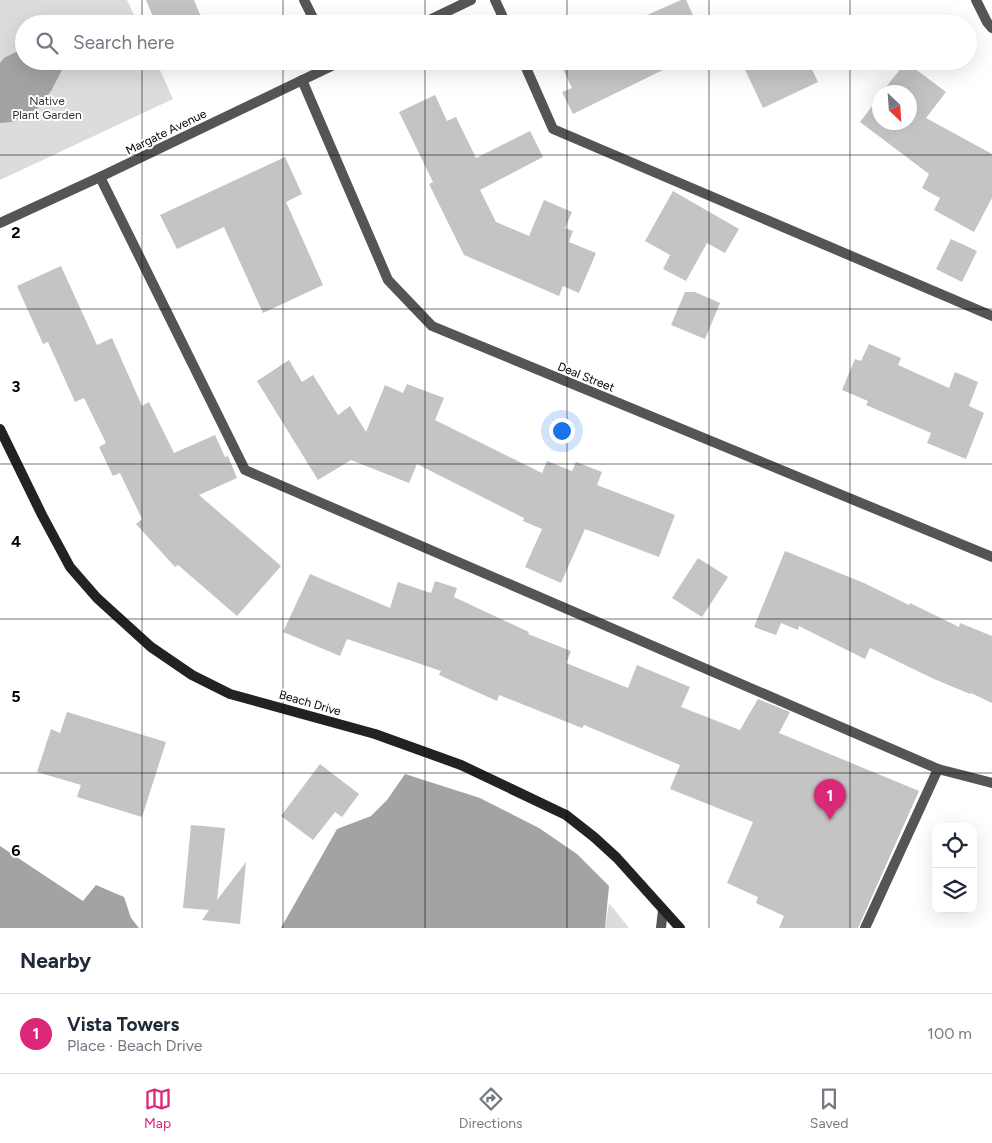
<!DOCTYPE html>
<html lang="en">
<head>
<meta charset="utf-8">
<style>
  :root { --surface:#fff; --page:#f2f2f3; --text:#1f2937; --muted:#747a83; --line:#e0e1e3; --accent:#db2777 }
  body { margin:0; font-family:Figtree,sans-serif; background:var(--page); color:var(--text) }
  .controls { position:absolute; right:15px; bottom:15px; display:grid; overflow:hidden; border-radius:10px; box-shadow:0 5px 20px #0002 }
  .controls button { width:45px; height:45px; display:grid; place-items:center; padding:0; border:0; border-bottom:1px solid var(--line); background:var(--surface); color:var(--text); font:25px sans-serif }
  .compass { position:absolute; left:872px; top:85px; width:45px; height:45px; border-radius:50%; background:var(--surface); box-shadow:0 5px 20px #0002; rotate:155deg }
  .you { position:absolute; left:561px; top:430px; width:18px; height:18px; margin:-12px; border:4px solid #fff; border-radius:50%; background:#1a73e8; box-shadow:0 0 0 8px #1a73e833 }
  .badge { display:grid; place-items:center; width:32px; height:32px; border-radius:50%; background:var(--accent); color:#fff; font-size:16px; font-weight:700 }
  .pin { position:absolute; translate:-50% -41px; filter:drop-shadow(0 1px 2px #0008) }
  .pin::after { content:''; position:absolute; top:26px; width:18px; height:15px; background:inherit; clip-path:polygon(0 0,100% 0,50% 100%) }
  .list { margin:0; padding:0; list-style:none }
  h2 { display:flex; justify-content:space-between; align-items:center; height:65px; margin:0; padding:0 20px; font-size:21px }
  h2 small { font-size:16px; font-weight:400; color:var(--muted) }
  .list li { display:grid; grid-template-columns:32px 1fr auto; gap:15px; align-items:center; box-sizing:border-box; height:80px; padding:0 20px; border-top:1px solid var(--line) }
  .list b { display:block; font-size:19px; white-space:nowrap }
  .list p { margin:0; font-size:16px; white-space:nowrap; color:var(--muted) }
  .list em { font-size:16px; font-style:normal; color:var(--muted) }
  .icon { flex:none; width:28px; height:28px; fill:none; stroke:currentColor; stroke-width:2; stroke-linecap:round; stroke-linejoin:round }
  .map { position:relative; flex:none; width:992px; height:928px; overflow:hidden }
  .search { position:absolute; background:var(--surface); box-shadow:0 5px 20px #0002; left:15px; right:15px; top:15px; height:55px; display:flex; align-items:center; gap:12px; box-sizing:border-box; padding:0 18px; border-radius:28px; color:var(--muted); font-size:19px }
  .sheet { height:145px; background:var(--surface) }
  nav { display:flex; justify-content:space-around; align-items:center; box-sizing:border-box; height:70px; border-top:1px solid var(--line); background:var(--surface); font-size:14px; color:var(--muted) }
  nav a { display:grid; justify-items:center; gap:2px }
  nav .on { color:var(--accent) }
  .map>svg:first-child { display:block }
  .green { fill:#dcdcdc }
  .water { fill:#a3a3a3 }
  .building { fill:#c4c4c4 }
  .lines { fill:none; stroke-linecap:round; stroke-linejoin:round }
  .service { stroke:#555; stroke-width:10 }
  .minor { stroke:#555; stroke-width:10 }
  .tertiary { stroke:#555; stroke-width:10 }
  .secondary { stroke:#222; stroke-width:10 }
  .grid { fill:none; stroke:#000; stroke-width:1; stroke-opacity:0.55 }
  .labels { text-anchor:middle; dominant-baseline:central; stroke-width:4; stroke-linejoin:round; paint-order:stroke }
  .park-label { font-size:12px; fill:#333; stroke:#fff }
  .street-label { font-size:12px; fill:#000; stroke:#fff }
  .grid-label { font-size:16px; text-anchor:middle; font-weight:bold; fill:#000; stroke:#fff; stroke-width:4; stroke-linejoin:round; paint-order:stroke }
</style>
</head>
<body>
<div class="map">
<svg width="992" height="928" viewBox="0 0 992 928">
  <rect width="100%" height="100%" fill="#fff"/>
  <!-- green -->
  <g class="green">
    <path d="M 0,0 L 127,0 L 138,24 L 24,24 L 24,61 L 156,61 L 173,99 L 0,180 Z"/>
    <path d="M 609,903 L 629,928 L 605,928 Z"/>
  </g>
  <!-- water -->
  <g class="water">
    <path d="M 24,48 L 24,61 L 61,61 L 62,70 L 51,91 L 37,109 L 12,122 L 0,123 L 0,63 L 4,58 Z"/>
    <path d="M 405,774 L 480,798 L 539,828 L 577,854 L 609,886 L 605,928 L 281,928 L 337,829 L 371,816 L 387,800 Z"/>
    <path d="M 0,846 L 83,901 L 96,885 L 124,897 L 131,918 L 139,928 L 0,928 Z"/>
  </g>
  <!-- building -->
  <g class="building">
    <path d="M 146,0 L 194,0 L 204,24 L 156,24 Z"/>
    <path d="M 681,0 L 686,0 L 697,24 L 627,24 Z"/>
    <path d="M 559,61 L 688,61 L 670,69 L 669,67 L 573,114 L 562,92 L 572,88 Z"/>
    <path d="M 741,61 L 808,61 L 818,82 L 763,108 Z"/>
    <path d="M 906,62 L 946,92 L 926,118 L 992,154 L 992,198 L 974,232 L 934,210 L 940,198 L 922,188 L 929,174 L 860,122 L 880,96 L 880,122 L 910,122 L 910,92 L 882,92 Z"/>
    <path d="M 435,95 L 447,121 L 456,117 L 476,158 L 530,131 L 543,157 L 480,190 L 496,222 L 529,236 L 544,200 L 572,212 L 565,228 L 573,231 L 569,242 L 596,253 L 579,293 L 563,286 L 559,296 L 464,255 L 429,184 L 433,182 L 399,112 Z"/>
    <path d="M 285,157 L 302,194 L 286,202 L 323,285 L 263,313 L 224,227 L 177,249 L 160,215 Z"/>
    <path d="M 673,191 L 739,229 L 725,253 L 707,243 L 686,281 L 663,269 L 670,255 L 645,241 Z"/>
    <path d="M 951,239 L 977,251 L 962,282 L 936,269 Z"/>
    <path d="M 61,266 L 97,345 L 112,338 L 142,406 L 149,402 L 174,453 L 215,435 L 225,457 L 228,456 L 237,478 L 199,495 L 281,566 L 237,616 L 178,565 L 175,567 L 136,524 L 142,519 L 120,473 L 113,476 L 99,447 L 106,443 L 84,398 L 75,402 L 48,342 L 43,344 L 17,286 Z"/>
    <path d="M 685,292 L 695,292 L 720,303 L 705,339 L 671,325 Z"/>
    <path d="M 869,344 L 901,358 L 898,365 L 949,388 L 955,372 L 978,382 L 969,406 L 984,413 L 966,459 L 927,443 L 931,433 L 866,405 L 868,401 L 842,390 L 855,359 L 861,361 Z"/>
    <path d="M 289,360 L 302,382 L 313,375 L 338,415 L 350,406 L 366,432 L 385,385 L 403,393 L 407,384 L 444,398 L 435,420 L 542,473 L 547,461 L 572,471 L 576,462 L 602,472 L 597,485 L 675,515 L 659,557 L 585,529 L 561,583 L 525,567 L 542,529 L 523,521 L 524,518 L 417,464 L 409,483 L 351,460 L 318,480 L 257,381 Z"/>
    <path d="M 785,551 L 864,583 L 909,605 L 910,603 L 959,627 L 960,623 L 992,636 L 992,703 L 971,693 L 970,694 L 934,679 L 870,648 L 865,659 L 799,626 L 798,630 L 781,623 L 776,635 L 754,627 Z"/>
    <path d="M 698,558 L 728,577 L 702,617 L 672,598 Z"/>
    <path d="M 310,574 L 390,608 L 398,582 L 431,593 L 435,581 L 457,588 L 454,597 L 529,632 L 528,634 L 571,651 L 566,663 L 628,688 L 637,665 L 690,687 L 681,707 L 740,730 L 758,699 L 790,712 L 779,733 L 919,791 L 858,928 L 779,928 L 784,916 L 756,903 L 758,897 L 727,883 L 753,822 L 670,789 L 680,765 L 584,725 L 582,728 L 499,695 L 497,701 L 439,675 L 441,671 L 347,639 L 340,656 L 283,632 Z"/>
    <path d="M 67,712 L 166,742 L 142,817 L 77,797 L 81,785 L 37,772 L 51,729 L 60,733 Z"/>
    <path d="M 320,764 L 359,794 L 342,817 L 335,812 L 313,840 L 281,816 Z"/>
    <path d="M 191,825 L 225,828 L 217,900 L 246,862 L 240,924 L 202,920 L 209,910 L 183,908 Z"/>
  </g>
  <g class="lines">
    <!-- service -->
    <g class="service">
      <path d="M 495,0 L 506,24"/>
      <path d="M 523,61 L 553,129 L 992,316"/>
      <path d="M 100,177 L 245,470 L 938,769 L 992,783"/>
      <path d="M 661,928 L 663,910"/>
      <path d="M 865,928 L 938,769"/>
    </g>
    <!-- minor -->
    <g class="minor">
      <path d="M 304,0 L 316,24"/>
      <path d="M 421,24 L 471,0"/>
      <path d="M 302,80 L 388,280 L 432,326 L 992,557"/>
      <path d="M 0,223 L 100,177 L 342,61"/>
    </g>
    <!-- tertiary -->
    <path class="tertiary" d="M 976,0 L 987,22 L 992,28"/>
    <!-- secondary -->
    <path class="secondary" d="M 0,429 L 42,515 L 70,567 L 97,598 L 151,647 L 192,675 L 230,694 L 375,734 L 461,765 L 566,815 L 594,837 L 617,858 L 680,928"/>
  </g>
  <!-- grid -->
  <path class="grid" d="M 142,0 L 142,24M 283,0 L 283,24M 425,0 L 425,24M 567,0 L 567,24M 709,0 L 709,24M 850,0 L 850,24M 142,61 L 142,928M 283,61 L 283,928M 425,61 L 425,928M 567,61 L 567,928M 709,61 L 709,928M 850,61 L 850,928M 0,155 L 992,155M 0,309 L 992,309M 0,464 L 992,464M 0,619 L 992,619M 0,773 L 992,773"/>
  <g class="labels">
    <!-- park labels -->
    <g class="park-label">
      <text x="47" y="101">Native<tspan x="47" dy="14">Plant Garden</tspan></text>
    </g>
    <!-- street labels -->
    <g class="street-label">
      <text transform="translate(166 132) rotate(-26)">Margate Avenue</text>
      <text transform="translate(586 377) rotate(22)">Deal Street</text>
      <text transform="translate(310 703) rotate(16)">Beach Drive</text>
    </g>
  </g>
  <g class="grid-label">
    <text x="16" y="238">2</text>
    <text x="16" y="392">3</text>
    <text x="16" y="547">4</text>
    <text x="16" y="702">5</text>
    <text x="16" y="856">6</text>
  </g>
</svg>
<div class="controls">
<button><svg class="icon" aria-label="locate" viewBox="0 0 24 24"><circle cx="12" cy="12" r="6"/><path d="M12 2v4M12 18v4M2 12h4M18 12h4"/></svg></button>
<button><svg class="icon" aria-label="layers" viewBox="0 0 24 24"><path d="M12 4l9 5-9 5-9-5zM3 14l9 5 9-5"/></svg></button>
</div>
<svg class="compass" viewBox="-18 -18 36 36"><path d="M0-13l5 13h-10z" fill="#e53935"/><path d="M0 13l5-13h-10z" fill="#747a83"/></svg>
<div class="you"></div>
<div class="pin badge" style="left:830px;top:820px">1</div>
<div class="search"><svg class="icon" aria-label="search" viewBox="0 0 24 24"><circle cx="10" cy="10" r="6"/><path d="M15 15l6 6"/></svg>Search here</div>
</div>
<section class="sheet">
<h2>Nearby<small></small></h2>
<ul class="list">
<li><span class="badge">1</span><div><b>Vista Towers</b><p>Place · Beach Drive</p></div><em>100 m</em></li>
</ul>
</section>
<nav>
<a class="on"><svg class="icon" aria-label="map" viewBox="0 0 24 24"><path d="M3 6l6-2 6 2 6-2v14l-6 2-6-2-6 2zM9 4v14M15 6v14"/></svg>Map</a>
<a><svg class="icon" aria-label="directions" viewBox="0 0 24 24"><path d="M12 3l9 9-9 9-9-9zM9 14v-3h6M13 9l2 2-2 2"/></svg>Directions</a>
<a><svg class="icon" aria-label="saved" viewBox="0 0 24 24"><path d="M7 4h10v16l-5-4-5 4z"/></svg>Saved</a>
</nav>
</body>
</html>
